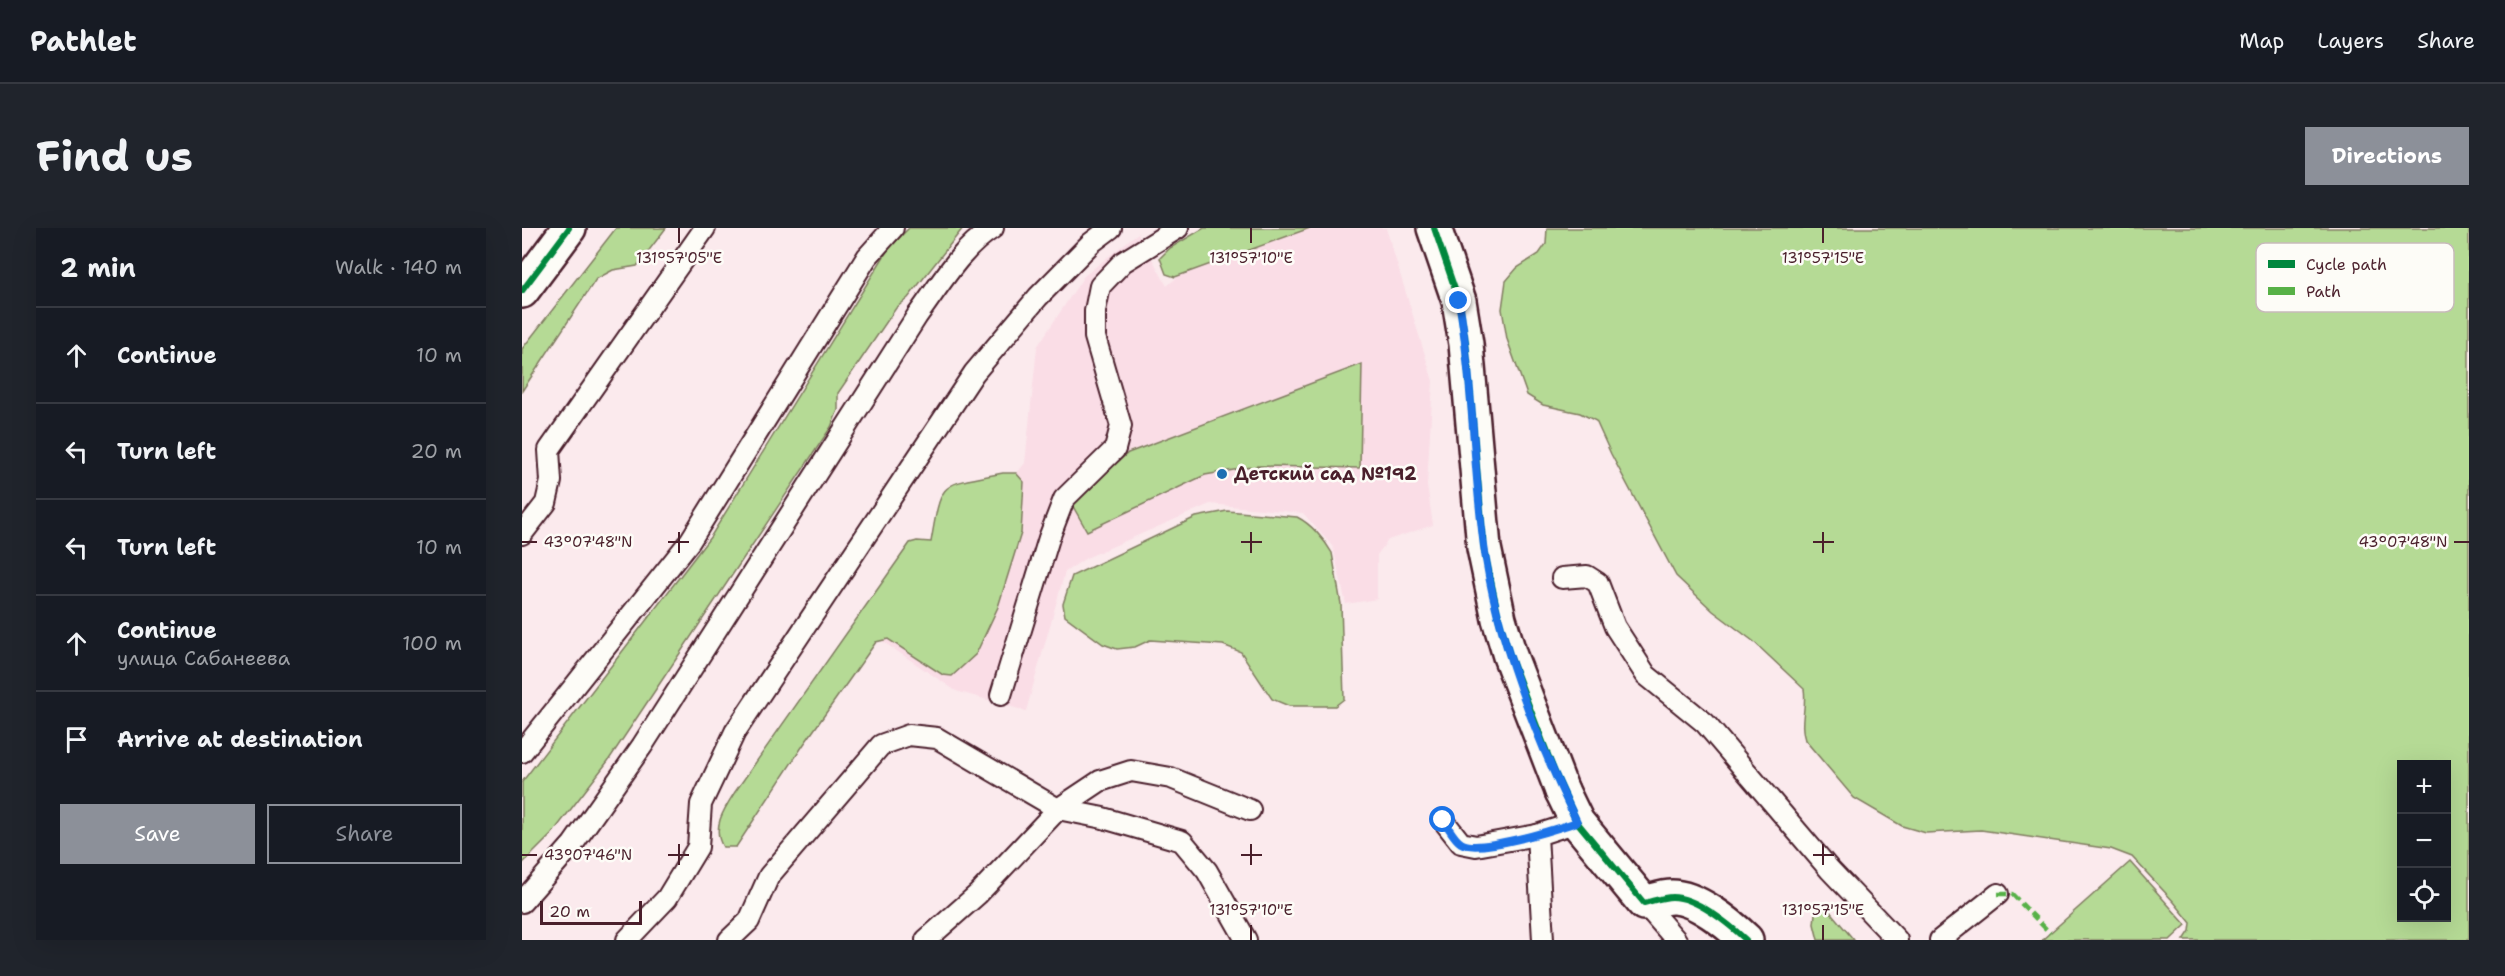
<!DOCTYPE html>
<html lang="en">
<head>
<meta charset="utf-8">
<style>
  :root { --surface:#171b24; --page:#20242c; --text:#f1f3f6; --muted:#9ea1a6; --line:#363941; --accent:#8c9099 }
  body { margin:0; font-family:"Shantell Sans",sans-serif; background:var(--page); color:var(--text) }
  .controls { position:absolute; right:18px; bottom:18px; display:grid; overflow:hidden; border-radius:0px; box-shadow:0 6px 24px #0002 }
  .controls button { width:54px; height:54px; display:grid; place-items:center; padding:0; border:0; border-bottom:2px solid var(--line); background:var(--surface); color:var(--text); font:30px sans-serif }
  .scale { position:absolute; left:18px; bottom:15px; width:102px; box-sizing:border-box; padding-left:6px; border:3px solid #4a1f2b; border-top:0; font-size:16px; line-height:21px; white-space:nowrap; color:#4a1f2b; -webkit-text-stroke:4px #fdfcf7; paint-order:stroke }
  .stop { position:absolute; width:18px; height:18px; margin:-14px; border:4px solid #1a73e8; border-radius:50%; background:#fff }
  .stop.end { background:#1a73e8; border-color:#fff; box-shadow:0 2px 6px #0008 }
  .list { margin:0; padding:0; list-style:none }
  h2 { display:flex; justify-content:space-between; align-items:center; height:78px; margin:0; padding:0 24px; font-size:26px }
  h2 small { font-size:20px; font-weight:400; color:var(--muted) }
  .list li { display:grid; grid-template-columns:39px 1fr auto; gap:18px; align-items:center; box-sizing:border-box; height:96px; padding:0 24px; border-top:2px solid var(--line) }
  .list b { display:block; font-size:22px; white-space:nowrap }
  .list p { margin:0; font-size:20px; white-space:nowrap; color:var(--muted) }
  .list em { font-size:20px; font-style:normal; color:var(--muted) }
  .actions { display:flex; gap:12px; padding:18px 24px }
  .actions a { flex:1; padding:14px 0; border:2px solid var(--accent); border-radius:0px; text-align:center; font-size:21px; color:var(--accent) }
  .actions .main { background:var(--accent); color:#fff }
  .icon { flex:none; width:33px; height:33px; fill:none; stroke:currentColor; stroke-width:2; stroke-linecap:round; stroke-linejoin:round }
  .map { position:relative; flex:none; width:1947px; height:712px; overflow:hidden; border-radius:0px }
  header { display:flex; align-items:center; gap:36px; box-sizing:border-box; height:84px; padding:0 30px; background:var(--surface); border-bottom:2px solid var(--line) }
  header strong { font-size:28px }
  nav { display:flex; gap:33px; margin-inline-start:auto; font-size:21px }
  .intro { display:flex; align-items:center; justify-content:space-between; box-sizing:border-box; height:144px; padding:0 36px }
  h1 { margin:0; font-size:42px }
  .button { padding:15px 27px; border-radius:0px; background:var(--accent); color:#fff; font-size:21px; font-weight:700 }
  main { display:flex; gap:36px; padding:0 36px }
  aside { flex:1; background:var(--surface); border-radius:0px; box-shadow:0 6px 24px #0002 }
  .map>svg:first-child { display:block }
  .built { fill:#fadde6 }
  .green { fill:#b5da95; stroke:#807c60; stroke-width:1.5; fill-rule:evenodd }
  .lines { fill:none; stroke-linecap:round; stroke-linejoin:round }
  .lane-casing { stroke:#4a1f2b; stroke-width:24 }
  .street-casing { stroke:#4a1f2b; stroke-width:38 }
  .secondary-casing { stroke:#4a1f2b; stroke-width:38 }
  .lane { stroke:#fdfcf7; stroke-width:20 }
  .street { stroke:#fdfcf7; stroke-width:33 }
  .secondary { stroke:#fdfcf7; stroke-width:33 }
  .quiet { stroke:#57b146; stroke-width:4.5; stroke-dasharray:9 4.5; stroke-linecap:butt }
  .cycleway-casing { stroke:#fdfcf7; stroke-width:10 }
  .cycleway { stroke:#00873e; stroke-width:6 }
  .route { stroke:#1a73e8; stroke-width:8 }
  .ticks { fill:none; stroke:#4a1f2b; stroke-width:2 }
  .poi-dot { fill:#1f6fb2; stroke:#fdfcf7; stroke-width:2 }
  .labels { text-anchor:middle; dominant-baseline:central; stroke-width:5; stroke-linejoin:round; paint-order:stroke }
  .poi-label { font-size:18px; font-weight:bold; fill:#4a1f2b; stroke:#fdfcf7; text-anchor:start }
  .key { fill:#fdfcf7; stroke:#c7baba; stroke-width:1.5 }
  .key-label { font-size:16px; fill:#4a1f2b }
  .ticks-label { font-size:15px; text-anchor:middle; fill:#4a1f2b; stroke:#fdfcf7; stroke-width:5; stroke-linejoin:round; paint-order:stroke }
</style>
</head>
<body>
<header>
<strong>Pathlet</strong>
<nav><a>Map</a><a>Layers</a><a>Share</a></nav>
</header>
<div class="intro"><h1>Find us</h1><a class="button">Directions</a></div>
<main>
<aside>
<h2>2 min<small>Walk · 140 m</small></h2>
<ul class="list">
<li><svg class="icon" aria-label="ahead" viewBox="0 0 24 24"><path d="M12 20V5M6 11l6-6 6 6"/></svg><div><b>Continue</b></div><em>10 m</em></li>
<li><svg class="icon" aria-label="left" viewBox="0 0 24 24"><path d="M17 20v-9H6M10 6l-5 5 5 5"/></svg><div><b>Turn left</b></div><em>20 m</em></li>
<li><svg class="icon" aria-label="left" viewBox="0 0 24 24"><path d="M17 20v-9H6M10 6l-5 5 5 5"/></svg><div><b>Turn left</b></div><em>10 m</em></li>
<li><svg class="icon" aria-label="ahead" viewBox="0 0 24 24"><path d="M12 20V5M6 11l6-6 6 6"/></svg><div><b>Continue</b><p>улица Сабанеева</p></div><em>100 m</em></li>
<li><svg class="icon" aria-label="arrive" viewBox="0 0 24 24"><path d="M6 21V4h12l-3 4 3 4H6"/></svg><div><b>Arrive at destination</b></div></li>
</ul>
<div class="actions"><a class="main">Save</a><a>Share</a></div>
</aside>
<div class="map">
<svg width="1947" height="712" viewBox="0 0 1947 712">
  <rect width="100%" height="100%" fill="#fbeaed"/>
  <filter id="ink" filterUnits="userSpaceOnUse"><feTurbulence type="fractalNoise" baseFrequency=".0167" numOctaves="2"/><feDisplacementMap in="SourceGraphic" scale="12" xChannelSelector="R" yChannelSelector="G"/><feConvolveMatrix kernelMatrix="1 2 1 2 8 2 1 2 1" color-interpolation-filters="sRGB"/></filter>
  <g filter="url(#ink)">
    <!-- built -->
    <path class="built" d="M 713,0 L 864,0 L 911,153 L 905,257 L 911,297 L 866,312 L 855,327 L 855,371 L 824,376 L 811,319 L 781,285 L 688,276 L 564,330 L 543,344 L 504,483 L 434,463 L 360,413 L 503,235 L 515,119 L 562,48 L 616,5 L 645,58 Z"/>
    <!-- green -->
    <g class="green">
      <path d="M 94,0 L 144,0 L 115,38 L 91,42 L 74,51 L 0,163 L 0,121 Z"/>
      <path d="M 387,0 L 441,0 L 386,70 L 374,80 L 316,165 L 316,182 L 309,199 L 86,533 L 29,607 L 0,636 L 0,554 L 189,308 L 367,20 Z"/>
      <path d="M 682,0 L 788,0 L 653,49 L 644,46 L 638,30 L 648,20 Z"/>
      <path d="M 1025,0 L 1947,0 L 1947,712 L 1662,712 L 1668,703 L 1669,695 L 1652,674 L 1610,629 L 1589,621 L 1459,602 L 1404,605 L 1380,598 L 1332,570 L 1283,512 C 1277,495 1285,479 1282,461 L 1231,413 L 1191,383 L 1154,348 L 1089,226 L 1074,193 L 1058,185 L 1021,177 L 1005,167 L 985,111 L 980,81 L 984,53 L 995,40 L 1017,26 L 1024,16 ZM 1880,536 L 1924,536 L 1924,690 L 1880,690 Z"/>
      <path d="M 840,136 L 838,240 L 735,238 L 683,247 L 565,303 L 549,275 L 606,225 Z"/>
      <path d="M 481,245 L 494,245 L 502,254 L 499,305 L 476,379 L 454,426 L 430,448 L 421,447 L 366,411 L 354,414 L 282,516 L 214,619 L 201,619 C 189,600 202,581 213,564 L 388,315 L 395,313 L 409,314 C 420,249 418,258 481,245 Z"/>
      <path d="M 705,283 L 775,289 C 789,296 802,311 810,325 L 819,376 L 822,471 L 813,478 L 767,478 L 750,471 L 719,424 L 701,417 L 628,412 L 613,419 L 595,421 L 581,416 L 543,388 L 541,376 L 550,348 L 674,289 Z"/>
      <path d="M 1608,634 L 1664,697 L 1648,712 L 1520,712 Z"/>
      <path d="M 1301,680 L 1305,680 L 1332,712 L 1296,712 L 1292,696 L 1293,686 Z"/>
    </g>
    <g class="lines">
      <defs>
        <g id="lane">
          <path d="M 0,306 L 24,275 L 29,253 L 27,222 L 183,0"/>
          <path d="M 1040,350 L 1065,348 L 1076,355 L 1093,399 L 1124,447 L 1183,495 L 1308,642 L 1375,712"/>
          <path d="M 479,467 L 527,310 L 542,271 L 593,221 L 599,198 L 573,109 L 573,83 L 578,58 L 601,34 L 656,0"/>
          <path d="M 0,524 L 168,313 L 345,29 L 371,0"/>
          <path d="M 921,592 L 939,615 L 954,618 L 1015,607"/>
          <path d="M 0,674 L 51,616 L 120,518 L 395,88 C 418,57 438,21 471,0"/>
          <path d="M 1122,675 L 1154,712"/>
          <path d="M 105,712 L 145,670 L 176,619 L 179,576 L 213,504 L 452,145 L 516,69 L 569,15 L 589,0"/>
          <path d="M 207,712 L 227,693 L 247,648 L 359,517 L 387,507 L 415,510 L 536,581 L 581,590 L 660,613 L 685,643 L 724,712"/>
          <path d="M 404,712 L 456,666 L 536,581 L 578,553 L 609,543 L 649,550 L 728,582"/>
          <path d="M 1021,712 L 1015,607 L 1055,594"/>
          <path d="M 1418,712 L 1476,666"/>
        </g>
        <path id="street" d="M 1040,563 L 1055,594 L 1122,675 C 1131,673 1141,669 1150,669 C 1174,669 1207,696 1224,712"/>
        <g id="secondary">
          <path d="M 912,0 L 937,73 L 944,116 L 962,320 L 977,391 L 988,428 L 1040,563"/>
          <path d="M 0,63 L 47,0"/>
        </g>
      </defs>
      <!-- lane casing -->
      <use href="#lane" class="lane-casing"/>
      <!-- street casing -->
      <use href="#street" class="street-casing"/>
      <!-- secondary casing -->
      <use href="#secondary" class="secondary-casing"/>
      <!-- lane -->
      <use href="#lane" class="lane"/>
      <!-- street -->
      <use href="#street" class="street"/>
      <!-- secondary -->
      <use href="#secondary" class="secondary"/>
      <!-- quiet -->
      <path class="quiet" d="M 1476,666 L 1490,666 L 1528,705"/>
      <defs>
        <g id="cycleway">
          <path d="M 912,0 L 937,73 L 944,116 L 962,320 L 977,391 L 988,428 L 1033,545 L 1055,594 L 1122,675 C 1131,673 1141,669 1150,669 C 1174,669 1207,696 1224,712"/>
          <path d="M 0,63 L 47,0"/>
        </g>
      </defs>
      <!-- cycleway casing -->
      <use href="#cycleway" class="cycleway-casing"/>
      <!-- cycleway -->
      <use href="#cycleway" class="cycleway"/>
    </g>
  </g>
  <g class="lines" filter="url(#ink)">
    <!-- route -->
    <path class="route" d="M 921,592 C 926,598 932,611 939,615 C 956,626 1034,601 1055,594 C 1015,512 974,408 962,318 C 951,237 951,154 937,73"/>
  </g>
  <!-- ticks -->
  <path class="ticks" d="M 157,0 L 157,15M 729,0 L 729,15M 1301,0 L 1301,15M 157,304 L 157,325M 729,304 L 729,325M 1301,304 L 1301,325M 0,314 L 15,314M 146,314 L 167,314M 719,314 L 740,314M 1291,314 L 1312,314M 1932,314 L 1947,314M 157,616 L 157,637M 729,616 L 729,637M 1301,616 L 1301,637M 0,627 L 15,627M 146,627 L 167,627M 719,627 L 740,627M 1291,627 L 1312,627M 729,697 L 729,712M 1301,697 L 1301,712"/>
  <!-- markers -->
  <circle class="poi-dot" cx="700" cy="246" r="6"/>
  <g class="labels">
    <!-- poi labels -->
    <g class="poi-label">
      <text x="712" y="246">Детский сад №192</text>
    </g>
  </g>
  <!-- legend -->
  <rect x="1734" y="15" width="198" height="69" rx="9" class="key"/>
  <rect x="1746" y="32" width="27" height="8" fill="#00873e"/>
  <rect x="1746" y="59" width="27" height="8" fill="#57b146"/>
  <g class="key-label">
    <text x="1784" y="42">Cycle path</text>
    <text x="1784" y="69">Path</text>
  </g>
  <g class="ticks-label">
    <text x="157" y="35">131°57'05"E</text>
    <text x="729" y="35">131°57'10"E</text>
    <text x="1301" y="35">131°57'15"E</text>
    <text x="66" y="319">43°07'48"N</text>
    <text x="1881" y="319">43°07'48"N</text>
    <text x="66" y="632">43°07'46"N</text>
    <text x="729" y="687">131°57'10"E</text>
    <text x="1301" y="687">131°57'15"E</text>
  </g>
</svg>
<div class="controls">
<button>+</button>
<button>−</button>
<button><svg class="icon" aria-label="locate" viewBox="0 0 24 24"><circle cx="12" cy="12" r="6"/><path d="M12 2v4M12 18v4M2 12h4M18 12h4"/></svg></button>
</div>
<div class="scale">20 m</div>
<div class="stop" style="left:921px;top:592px"></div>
<div class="stop end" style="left:937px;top:73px"></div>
</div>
</main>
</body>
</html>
